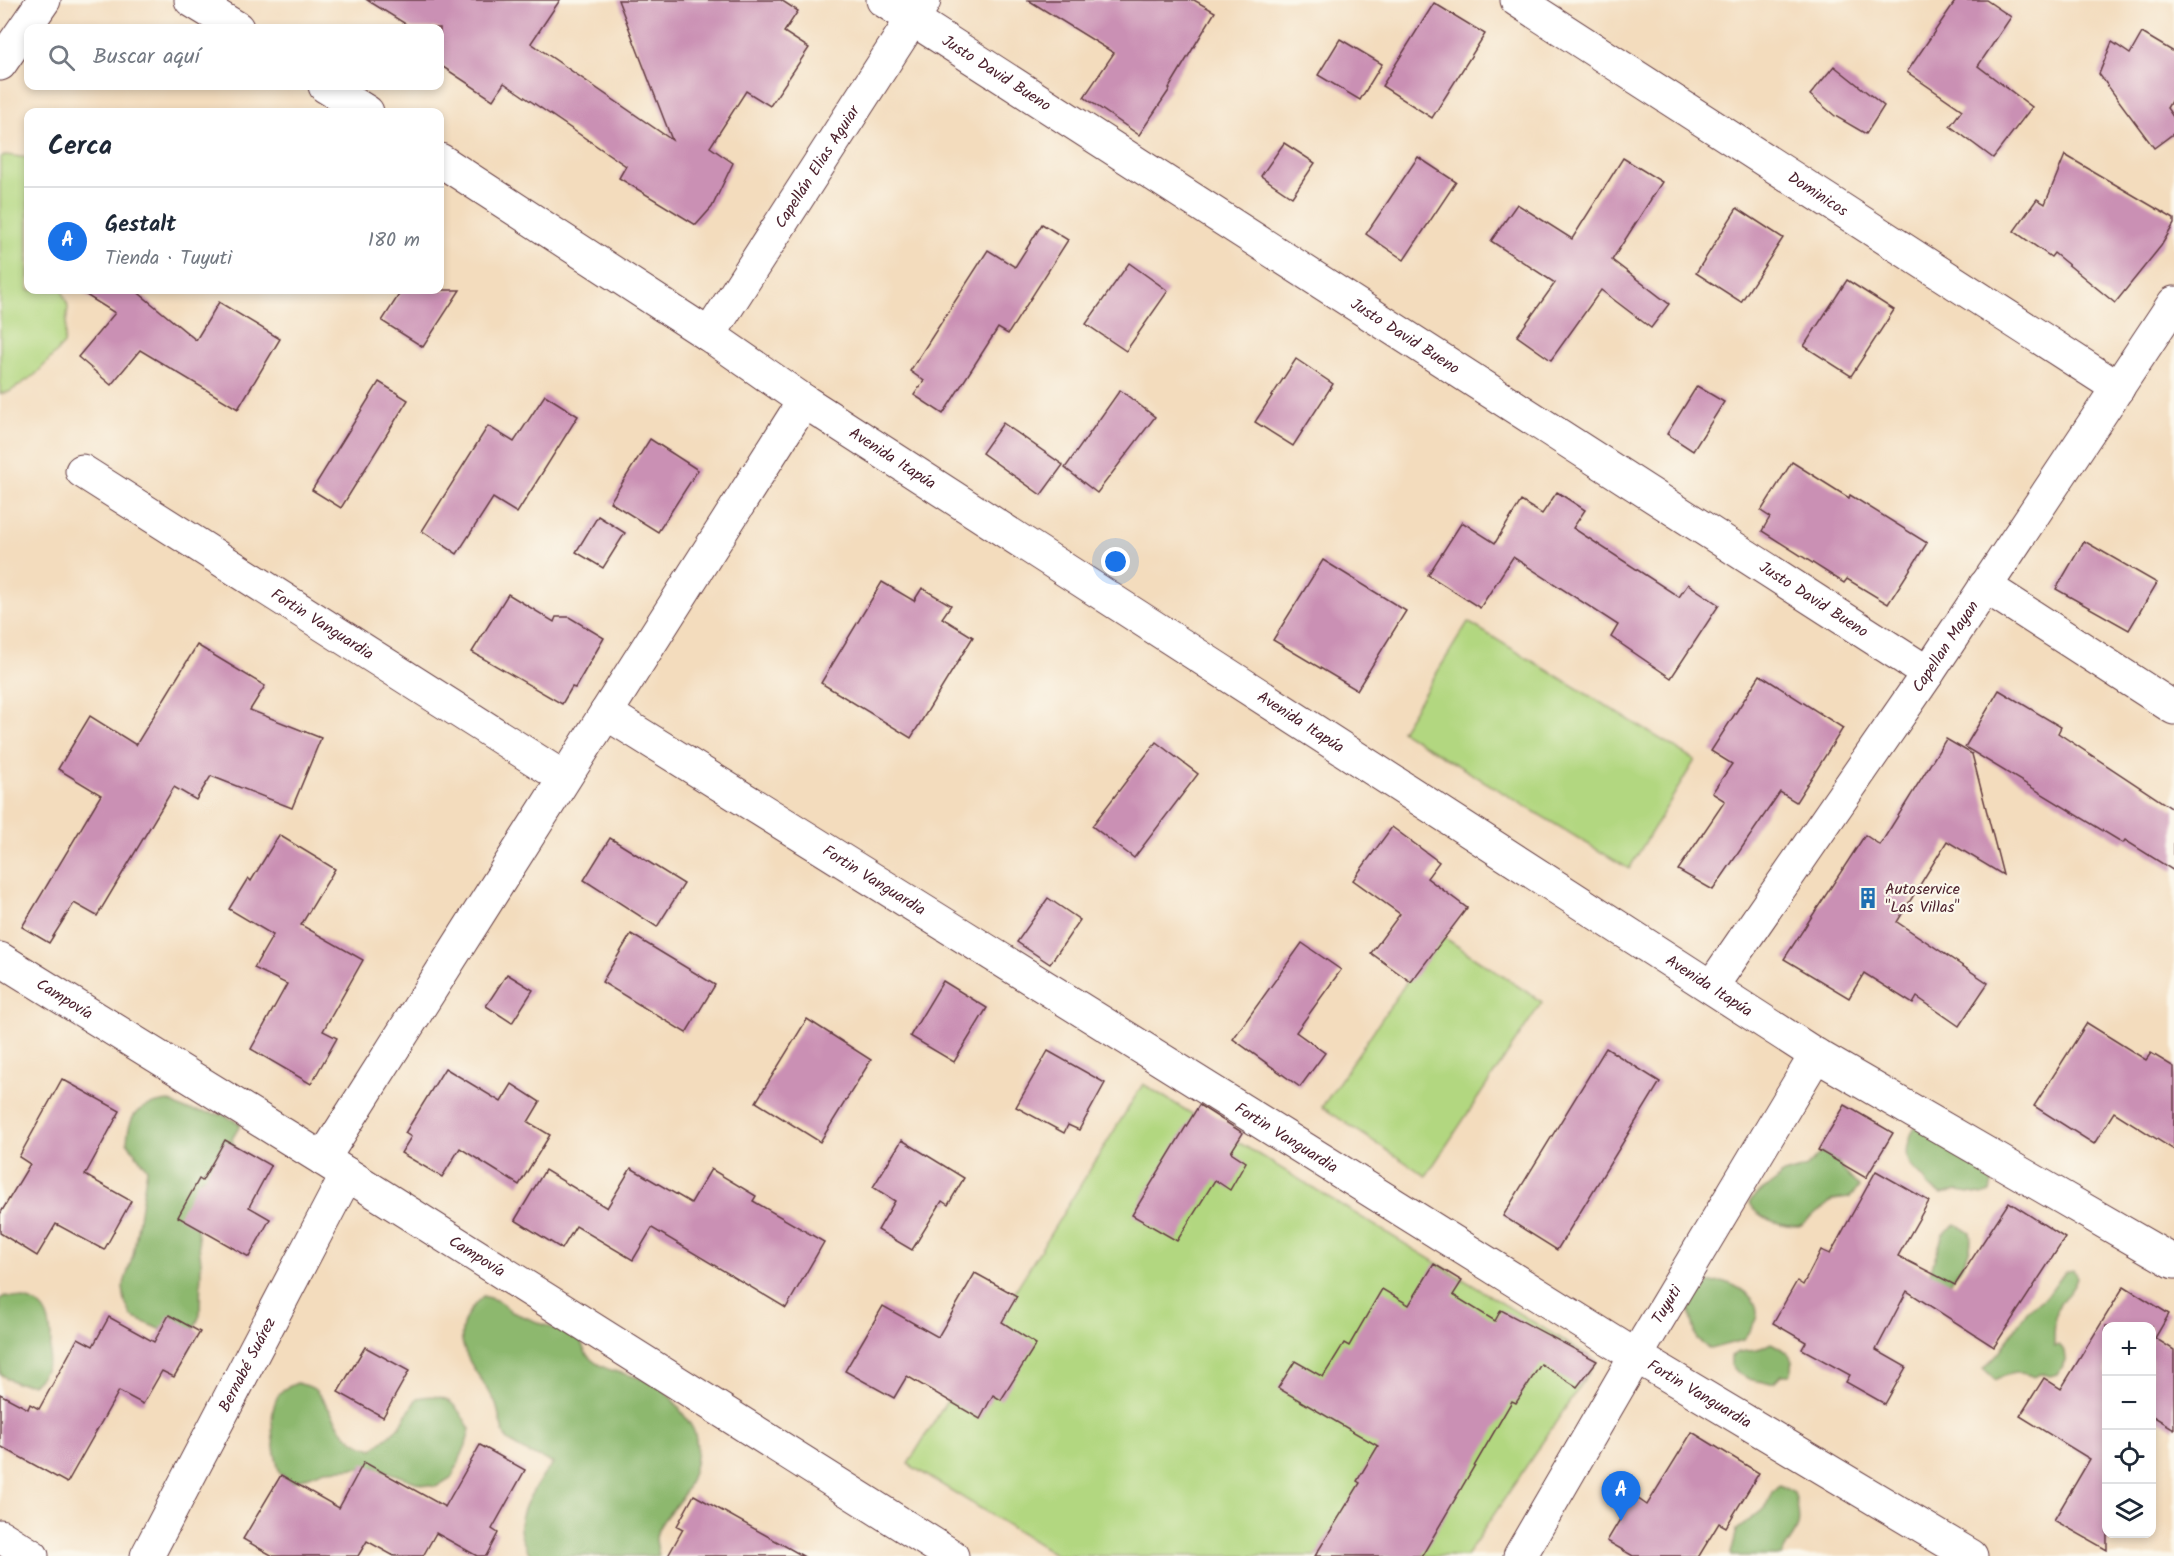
<!DOCTYPE html>
<html lang="es">
<head>
<meta charset="utf-8">
<style>
  :root { --surface:#fff; --page:#f6f6f7; --text:#1f2937; --muted:#747a83; --line:#e0e1e3; --accent:#1a73e8 }
  body { margin:0; font-family:Kalam,sans-serif; background:var(--page); color:var(--text) }
  .controls { position:absolute; right:18px; bottom:18px; display:grid; overflow:hidden; border-radius:12px; box-shadow:0 3px 9px #0003 }
  .controls button { width:54px; height:54px; display:grid; place-items:center; padding:0; border:0; border-bottom:2px solid var(--line); background:var(--surface); color:var(--text); font:30px sans-serif }
  .you { position:absolute; left:1116px; top:562px; width:21px; height:21px; margin:-15px; border:4px solid #fff; border-radius:50%; background:#1a73e8; box-shadow:0 0 0 9px #1a73e833 }
  .badge { display:grid; place-items:center; width:39px; height:39px; border-radius:50%; background:var(--accent); color:#fff; font-size:20px; font-weight:700 }
  .pin { position:absolute; translate:-50% -50px; filter:drop-shadow(0 2px 3px #0008) }
  .pin::after { content:''; position:absolute; top:32px; width:21px; height:18px; background:inherit; clip-path:polygon(0 0,100% 0,50% 100%) }
  .list { margin:0; padding:0; list-style:none }
  h2 { display:flex; justify-content:space-between; align-items:center; height:78px; margin:0; padding:0 24px; font-size:26px }
  h2 small { font-size:20px; font-weight:400; color:var(--muted) }
  .list li { display:grid; grid-template-columns:39px 1fr auto; gap:18px; align-items:center; box-sizing:border-box; height:108px; padding:0 24px; border-top:2px solid var(--line) }
  .list b { display:block; font-size:22px; white-space:nowrap }
  .list p { margin:0; font-size:20px; white-space:nowrap; color:var(--muted) }
  .list em { font-size:20px; font-style:normal; color:var(--muted) }
  .icon { flex:none; width:33px; height:33px; fill:none; stroke:currentColor; stroke-width:2; stroke-linecap:round; stroke-linejoin:round }
  .map { position:relative; flex:none; width:2174px; height:1556px; overflow:hidden }
  .search { position:absolute; background:var(--surface); box-shadow:0 3px 9px #0003; left:24px; top:24px; width:420px; height:66px; display:flex; align-items:center; gap:15px; box-sizing:border-box; padding:0 21px; border-radius:12px; color:var(--muted); font-size:22px }
  .panel { position:absolute; background:var(--surface); box-shadow:0 3px 9px #0003; left:24px; top:108px; width:420px; height:186px; border-radius:12px }
  .map>svg:first-child { display:block }
  .green { fill:#b2d780; stroke:#7e7b56; stroke-width:1.5 }
  .forest { fill:#8db86e; stroke:#6c6c4c; stroke-width:1.5 }
  .building { fill:#ca90b4 }
  .lines { fill:none; stroke-linecap:round; stroke-linejoin:round }
  .minor-casing { stroke:#633b41; stroke-width:35 }
  .minor { stroke:#fff; stroke-width:33 }
  .labels { text-anchor:middle; dominant-baseline:central; stroke-width:4.5; stroke-linejoin:round; paint-order:stroke }
  .street-label { font-size:16px; fill:#4a1f2b; stroke:#fbf7ec }
  .poi-label { font-size:16px; fill:#4a1f2b; stroke:#fbf7ec; text-anchor:start }
</style>
</head>
<body>
<div class="map">
<svg width="2174" height="1556" viewBox="0 0 2174 1556">
  <rect width="100%" height="100%" fill="#fbf7ec"/>
  <filter id="ink" filterUnits="userSpaceOnUse"><feTurbulence type="fractalNoise" baseFrequency=".0167" numOctaves="2"/><feDisplacementMap in="SourceGraphic" scale="12" xChannelSelector="R" yChannelSelector="G"/><feConvolveMatrix kernelMatrix="1 2 1 2 8 2 1 2 1" color-interpolation-filters="sRGB"/></filter>
  <filter id="wash" filterUnits="userSpaceOnUse"><feTurbulence type="fractalNoise" baseFrequency=".008" numOctaves="4" result="noise"/><feDisplacementMap in="SourceGraphic" scale="24" xChannelSelector="R" yChannelSelector="G"/><feGaussianBlur stdDeviation="1.35" result="paint"/><feColorMatrix in="noise" values="0 0 0 0 0 0 0 0 0 0 0 0 0 0 0 0 0 1.4 0 .05"/><feComposite in="paint" operator="in"/></filter>
  <g filter="url(#wash)">
    <rect width="100%" height="100%" fill="#f3dcbd"/>
    <!-- green -->
    <g class="green">
      <path d="M 6,155 L 28,158 L 28,290 L 62,290 L 68,306 L 64,344 L 36,374 L 9,392 L 0,394 L 0,157 Z"/>
      <path d="M 1468,622 L 1695,760 L 1629,869 L 1401,731 Z"/>
      <path d="M 1439,934 L 1542,1002 L 1426,1176 L 1322,1107 Z"/>
      <path d="M 1143,1084 L 1597,1361 L 1466,1556 L 1058,1556 L 908,1464 Z"/>
    </g>
    <!-- forest -->
    <g class="forest">
      <path d="M 169,1101 L 183,1109 L 223,1115 L 241,1124 L 232,1139 L 237,1155 L 217,1172 L 201,1178 L 195,1211 L 201,1262 L 200,1315 L 193,1331 L 176,1336 L 132,1317 L 125,1302 L 123,1287 L 133,1255 L 147,1169 L 127,1142 C 129,1111 140,1105 169,1101 Z"/>
      <path d="M 1922,1114 L 1959,1129 L 1966,1163 C 1978,1166 1986,1172 1992,1183 L 1990,1192 L 1982,1195 L 1958,1191 L 1941,1194 L 1928,1186 C 1924,1175 1920,1176 1913,1168 C 1899,1153 1914,1127 1922,1114 Z"/>
      <path d="M 1825,1151 L 1834,1153 L 1841,1168 L 1859,1187 L 1849,1198 L 1833,1200 L 1800,1226 C 1783,1226 1757,1219 1749,1203 C 1757,1189 1774,1188 1781,1175 L 1807,1167 L 1818,1155 Z"/>
      <path d="M 1956,1224 L 1970,1233 C 1975,1252 1958,1271 1948,1286 L 1924,1291 L 1943,1234 Z"/>
      <path d="M 2073,1270 L 2077,1277 C 2074,1288 2067,1293 2061,1302 C 2054,1314 2054,1333 2054,1347 L 2059,1345 L 2065,1351 L 2066,1359 L 2057,1374 L 2050,1376 L 2042,1373 L 2034,1377 C 2019,1370 2009,1373 1995,1380 L 1983,1369 L 1999,1352 L 2028,1310 L 2049,1294 L 2065,1272 Z"/>
      <path d="M 1726,1282 C 1741,1288 1762,1299 1756,1319 C 1753,1326 1747,1334 1743,1340 L 1710,1349 L 1697,1340 L 1689,1308 L 1709,1283 Z"/>
      <path d="M 5,1296 C 15,1297 28,1298 37,1304 C 55,1316 53,1352 45,1370 C 42,1376 37,1380 33,1384 L 16,1383 L 0,1374 L 0,1299 Z"/>
      <path d="M 483,1296 L 499,1301 L 512,1312 L 580,1339 C 582,1344 584,1352 588,1356 C 608,1379 649,1369 672,1399 C 679,1409 687,1418 693,1429 C 702,1449 693,1478 683,1495 C 675,1509 658,1521 656,1538 C 656,1543 658,1550 659,1556 L 531,1556 C 526,1547 519,1537 520,1525 C 522,1504 540,1479 553,1463 C 538,1456 514,1450 505,1436 C 499,1425 500,1411 494,1400 C 473,1363 439,1336 483,1296 Z"/>
      <path d="M 1771,1343 C 1785,1350 1798,1358 1790,1375 L 1781,1375 L 1774,1382 C 1757,1383 1741,1379 1731,1365 L 1731,1356 L 1739,1352 L 1757,1350 Z"/>
      <path d="M 297,1383 C 303,1385 311,1386 315,1390 C 338,1414 336,1440 373,1449 L 400,1426 L 417,1398 C 447,1391 456,1404 470,1429 L 466,1445 L 452,1477 L 436,1487 L 421,1484 L 375,1467 L 325,1470 L 293,1482 L 280,1474 C 274,1454 264,1404 284,1389 C 288,1387 293,1385 297,1383 Z"/>
      <path d="M 1779,1485 L 1794,1493 C 1797,1502 1800,1517 1798,1526 C 1795,1537 1785,1545 1782,1556 L 1732,1556 L 1731,1554 L 1737,1530 L 1765,1508 L 1772,1492 Z"/>
    </g>
    <g id="blocks">
      <!-- building -->
      <g class="building">
        <path d="M 367,0 L 560,0 L 531,43 L 672,140 L 618,0 L 781,0 L 798,11 L 784,32 L 809,48 L 770,106 L 746,91 L 710,147 L 733,163 L 712,207 L 696,225 L 619,178 L 626,166 L 504,83 L 493,100 L 440,65 L 440,28 L 412,28 Z"/>
        <path d="M 1028,0 L 1194,0 L 1215,12 L 1169,88 L 1170,89 L 1139,135 L 1084,97 L 1114,53 Z"/>
        <path d="M 1956,0 L 1986,0 L 2011,17 L 1978,66 L 2032,107 L 1993,158 L 1950,126 L 1962,110 L 1907,72 Z"/>
        <path d="M 1434,3 L 1485,34 L 1432,118 L 1382,86 Z"/>
        <path d="M 2142,33 L 2174,52 L 2174,96 L 2167,108 L 2174,118 L 2174,133 L 2154,148 L 2099,74 L 2112,42 L 2130,54 Z"/>
        <path d="M 1340,39 L 1382,64 L 1360,100 L 1318,75 Z"/>
        <path d="M 1834,66 L 1884,106 L 1866,134 L 1835,116 L 1810,95 Z"/>
        <path d="M 1284,143 L 1315,163 L 1292,197 L 1261,176 Z"/>
        <path d="M 2065,155 L 2174,219 L 2174,224 L 2161,246 L 2115,303 L 2054,253 L 2051,257 L 2014,231 L 2037,199 L 2045,204 Z"/>
        <path d="M 1418,157 L 1456,182 L 1404,260 L 1366,234 Z"/>
        <path d="M 1623,158 L 1662,182 L 1612,260 L 1669,304 L 1651,328 L 1601,290 L 1551,360 L 1517,336 L 1555,283 L 1491,241 L 1517,204 L 1572,239 Z"/>
        <path d="M 1737,208 L 1783,238 L 1741,302 L 1696,273 Z"/>
        <path d="M 1042,224 L 1068,240 L 1008,334 L 998,328 L 943,414 L 914,395 L 924,381 L 910,371 L 988,250 L 1015,267 Z"/>
        <path d="M 1129,263 L 1168,291 L 1126,351 L 1086,324 Z"/>
        <path d="M 1847,280 L 1894,310 L 1851,376 L 1804,346 Z"/>
        <path d="M 78,290 L 135,290 L 196,340 L 219,302 L 280,339 L 238,409 L 140,350 L 111,385 L 78,357 L 115,313 Z"/>
        <path d="M 402,290 L 460,290 L 423,347 L 382,321 Z"/>
        <path d="M 1296,359 L 1333,384 L 1293,446 L 1255,422 Z"/>
        <path d="M 379,382 L 408,400 L 341,508 L 312,490 Z"/>
        <path d="M 1697,386 L 1724,402 L 1693,451 L 1667,434 Z"/>
        <path d="M 1120,390 L 1155,417 L 1097,493 L 1065,468 Z"/>
        <path d="M 545,395 L 578,416 L 517,513 L 493,498 L 457,554 L 422,531 L 488,426 L 514,442 Z"/>
        <path d="M 1003,423 L 1063,465 L 1041,495 L 982,453 Z"/>
        <path d="M 650,439 L 698,470 L 658,532 L 610,502 Z"/>
        <path d="M 1792,462 L 1849,498 L 1850,495 L 1927,543 L 1888,604 L 1847,579 L 1844,583 L 1762,531 L 1770,517 L 1761,511 Z"/>
        <path d="M 1557,492 L 1585,510 L 1573,528 L 1679,597 L 1688,584 L 1719,605 L 1671,678 L 1611,637 L 1618,625 L 1513,557 L 1480,608 L 1428,575 L 1462,522 L 1495,543 L 1521,501 L 1542,514 Z"/>
        <path d="M 598,516 L 625,533 L 603,568 L 576,552 Z"/>
        <path d="M 2084,541 L 2157,583 L 2129,630 L 2056,589 Z"/>
        <path d="M 1323,560 L 1406,611 L 1357,690 L 1273,640 Z"/>
        <path d="M 882,582 L 914,601 L 922,588 L 951,605 L 942,618 L 973,637 L 911,738 L 821,683 Z"/>
        <path d="M 508,594 L 554,622 L 556,617 L 569,617 L 604,638 L 575,688 L 572,687 L 562,704 L 472,652 Z"/>
        <path d="M 197,645 L 265,686 L 250,710 L 321,738 L 292,808 L 211,776 L 196,800 L 174,787 L 97,916 L 74,903 L 49,943 L 22,927 L 101,795 L 58,769 L 90,716 L 136,745 Z"/>
        <path d="M 1760,675 L 1843,728 L 1796,802 L 1780,792 L 1713,890 L 1678,870 L 1725,801 L 1712,793 L 1732,764 L 1711,751 Z"/>
        <path d="M 1999,690 L 2061,727 L 2058,733 L 2174,810 L 2174,871 L 2125,840 L 2123,843 L 1965,747 Z"/>
        <path d="M 1946,739 L 1972,754 L 2003,875 L 1947,841 L 1897,922 L 1988,983 L 1959,1026 L 1917,997 L 1913,1004 L 1864,973 L 1849,998 L 1784,959 L 1865,835 L 1880,845 Z"/>
        <path d="M 1156,742 L 1198,774 L 1134,858 L 1092,826 Z"/>
        <path d="M 1392,827 L 1439,862 L 1427,878 L 1467,908 L 1411,982 L 1371,953 L 1400,914 L 1353,880 Z"/>
        <path d="M 279,835 L 335,869 L 301,925 L 363,960 L 323,1031 L 337,1038 L 311,1084 L 251,1049 L 287,984 L 254,968 L 273,935 L 229,909 L 248,878 L 251,881 Z"/>
        <path d="M 610,838 L 684,884 L 657,927 L 584,880 Z"/>
        <path d="M 1048,898 L 1080,920 L 1050,964 L 1017,942 Z"/>
        <path d="M 631,934 L 715,985 L 686,1033 L 602,982 Z"/>
        <path d="M 1302,943 L 1341,970 L 1296,1032 L 1325,1053 L 1300,1087 L 1233,1039 Z"/>
        <path d="M 507,974 L 533,990 L 512,1023 L 486,1006 Z"/>
        <path d="M 943,981 L 987,1008 L 954,1062 L 910,1036 Z"/>
        <path d="M 807,1019 L 871,1060 L 820,1142 L 756,1102 Z"/>
        <path d="M 2087,1023 L 2146,1060 L 2151,1053 L 2174,1067 L 2174,1150 L 2114,1112 L 2094,1144 L 2034,1106 Z"/>
        <path d="M 1606,1048 L 1660,1082 L 1557,1250 L 1503,1216 Z"/>
        <path d="M 1048,1051 L 1105,1083 L 1079,1130 L 1068,1125 L 1064,1133 L 1016,1107 Z"/>
        <path d="M 445,1068 L 501,1102 L 512,1084 L 540,1102 L 528,1122 L 550,1135 L 519,1185 L 460,1148 L 442,1177 L 401,1153 L 411,1137 L 405,1133 Z"/>
        <path d="M 62,1079 L 120,1111 L 85,1175 L 131,1201 L 104,1250 L 56,1224 L 37,1256 L 0,1233 L 0,1214 L 30,1164 L 19,1157 Z"/>
        <path d="M 1199,1105 L 1243,1133 L 1231,1152 L 1246,1162 L 1230,1190 L 1215,1180 L 1177,1241 L 1132,1215 Z"/>
        <path d="M 1845,1105 L 1893,1133 L 1866,1178 L 1818,1150 Z"/>
        <path d="M 225,1140 L 271,1166 L 249,1207 L 270,1219 L 249,1257 L 178,1217 L 199,1179 L 202,1181 Z"/>
        <path d="M 902,1140 L 964,1178 L 948,1205 L 942,1201 L 912,1250 L 878,1230 L 895,1201 L 873,1187 Z"/>
        <path d="M 631,1168 L 691,1203 L 711,1169 L 756,1196 L 753,1201 L 824,1242 L 786,1308 L 652,1228 L 633,1260 L 576,1226 L 562,1249 L 515,1220 L 545,1170 L 607,1208 Z"/>
        <path d="M 1876,1171 L 1929,1201 L 1898,1256 L 1955,1285 L 2009,1202 L 2065,1238 L 1994,1347 L 1907,1291 L 1876,1350 L 1906,1367 L 1885,1404 L 1846,1382 L 1850,1375 L 1802,1349 L 1806,1342 L 1773,1323 L 1797,1281 L 1803,1285 L 1821,1250 L 1830,1254 Z"/>
        <path d="M 1434,1264 L 1462,1281 L 1453,1295 L 1495,1321 L 1501,1310 L 1597,1361 L 1577,1387 L 1541,1364 L 1516,1403 L 1512,1401 L 1422,1556 L 1315,1556 L 1360,1483 L 1357,1481 L 1378,1446 L 1278,1388 L 1295,1361 L 1323,1377 L 1344,1343 L 1349,1346 L 1382,1289 L 1409,1305 Z"/>
        <path d="M 975,1273 L 1017,1296 L 1002,1322 L 1036,1344 L 1001,1400 L 993,1395 L 980,1419 L 907,1376 L 894,1398 L 845,1371 L 883,1306 L 938,1337 Z"/>
        <path d="M 2124,1286 L 2169,1314 L 2155,1338 L 2174,1350 L 2174,1429 L 2151,1415 L 2151,1326 L 2106,1326 L 2107,1550 L 2054,1520 L 2090,1459 L 2020,1416 L 2044,1378 L 2061,1389 Z"/>
        <path d="M 169,1315 L 200,1332 L 174,1377 L 162,1371 L 143,1404 L 119,1391 L 67,1483 L 0,1446 L 0,1394 L 28,1409 L 30,1404 L 39,1409 L 78,1338 L 93,1346 L 109,1317 L 154,1342 Z"/>
        <path d="M 365,1347 L 409,1371 L 383,1417 L 338,1392 Z"/>
        <path d="M 1692,1432 L 1759,1473 L 1726,1527 L 1719,1523 L 1699,1556 L 1633,1556 L 1607,1541 L 1634,1496 L 1647,1505 Z"/>
        <path d="M 480,1445 L 525,1470 L 492,1529 L 498,1533 L 486,1556 L 477,1556 L 436,1533 L 423,1556 L 394,1556 L 367,1541 L 358,1556 L 273,1556 L 243,1539 L 281,1475 L 339,1508 L 364,1462 L 445,1507 Z"/>
        <path d="M 694,1495 L 803,1556 L 668,1556 L 683,1529 L 677,1526 Z"/>
      </g>
    </g>
  </g>
  <g filter="url(#ink)">
    <use href="#blocks" fill-opacity="0" stroke="#633b41" stroke-width="1.5"/>
    <g class="lines">
      <defs>
        <g id="minor">
          <path d="M 191,0 L 237,28"/>
          <path id="s1" d="M 883,0 L 1928,673"/>
          <path id="s2" d="M 1517,0 L 2118,388"/>
          <path d="M 0,64 L 44,0"/>
          <path d="M 325,86 L 367,112"/>
          <path id="s3" d="M 440,160 L 709,335 L 804,401 L 1816,1055 L 2174,1262"/>
          <path id="s4" d="M 709,335 L 924,1"/>
          <path id="s5" d="M 82,471 L 564,778"/>
          <path d="M 1985,586 L 2174,708"/>
          <path id="s6" d="M 606,713 L 1636,1356 L 1971,1556"/>
          <path id="s7" d="M 0,959 L 323,1159 L 952,1556"/>
          <path id="s8" d="M 1712,986 L 1928,673 L 2174,303"/>
          <path d="M 323,1159 L 804,401"/>
          <path d="M 0,1536 L 32,1556"/>
          <path id="s9" d="M 147,1556 L 347,1174"/>
          <path id="s10" d="M 1520,1556 L 1636,1356 L 1816,1055"/>
        </g>
      </defs>
      <!-- minor casing -->
      <use href="#minor" class="minor-casing"/>
      <!-- minor -->
      <use href="#minor" class="minor"/>
    </g>
  </g>
  <!-- icons -->
  <defs>
    <symbol id="building-bare" viewBox="-9 -9 18 18"><path d="M-4-6H4V6H1V3H-1V6H-4ZM-2.5-4.3h1.7v1.8h-1.7ZM.8-4.3h1.7v1.8H.8ZM-2.5-1h1.7V.8h-1.7ZM.8-1h1.7V.8H.8Z" fill="#1f6fb2" stroke="#fbf7ec" stroke-width="2.5" paint-order="stroke"/></symbol>
  </defs>
  <g fill-rule="evenodd">
    <use href="#building-bare" x="1853" y="883" width="30" height="30"/>
  </g>
  <g class="labels">
    <!-- street labels -->
    <g class="street-label">
      <text stroke="none"><textPath href="#s1" startOffset="135">Justo David Bueno</textPath></text>
      <text stroke="none"><textPath href="#s4" startOffset="200">Capellán Elias Aguiar</textPath></text>
      <text stroke="none"><textPath href="#s2" startOffset="358">Dominicos</textPath></text>
      <text stroke="none"><textPath href="#s1" startOffset="621">Justo David Bueno</textPath></text>
      <text stroke="none"><textPath href="#s3" startOffset="542">Avenida Itapúa</textPath></text>
      <text stroke="none"><textPath href="#s1" startOffset="1107">Justo David Bueno</textPath></text>
      <text stroke="none"><textPath href="#s5" startOffset="285">Fortin Vanguardia</textPath></text>
      <text stroke="none"><textPath href="#s8" startOffset="412">Capellan Mayan</textPath></text>
      <text stroke="none"><textPath href="#s3" startOffset="1028">Avenida Itapúa</textPath></text>
      <text stroke="none"><textPath href="#s6" startOffset="316">Fortin Vanguardia</textPath></text>
      <text stroke="none"><textPath href="#s3" startOffset="1514">Avenida Itapúa</textPath></text>
      <text stroke="none"><textPath href="#s7" startOffset="76">Campovía</textPath></text>
      <text stroke="none"><textPath href="#s6" startOffset="802">Fortin Vanguardia</textPath></text>
      <text stroke="none"><textPath href="#s7" startOffset="562">Campovía</textPath></text>
      <text stroke="none"><textPath href="#s10" startOffset="291">Tuyuti</textPath></text>
      <text stroke="none"><textPath href="#s9" startOffset="216">Bernabé Suárez</textPath></text>
      <text stroke="none"><textPath href="#s6" startOffset="1288">Fortin Vanguardia</textPath></text>
    </g>
    <!-- poi labels -->
    <g class="poi-label">
      <text x="1885" y="889">Autoservice<tspan x="1885" dy="18">"Las Villas"</tspan></text>
    </g>
  </g>
</svg>
<div class="controls">
<button>+</button>
<button>−</button>
<button><svg class="icon" aria-label="locate" viewBox="0 0 24 24"><circle cx="12" cy="12" r="6"/><path d="M12 2v4M12 18v4M2 12h4M18 12h4"/></svg></button>
<button><svg class="icon" aria-label="layers" viewBox="0 0 24 24"><path d="M12 4l9 5-9 5-9-5zM3 14l9 5 9-5"/></svg></button>
</div>
<div class="you"></div>
<div class="pin badge" style="left:1621px;top:1521px">A</div>
<div class="search"><svg class="icon" aria-label="search" viewBox="0 0 24 24"><circle cx="10" cy="10" r="6"/><path d="M15 15l6 6"/></svg>Buscar aquí</div>
<section class="panel">
<h2>Cerca<small></small></h2>
<ul class="list">
<li><span class="badge">A</span><div><b>Gestalt</b><p>Tienda · Tuyuti</p></div><em>180 m</em></li>
</ul>
</section>
</div>
</body>
</html>
